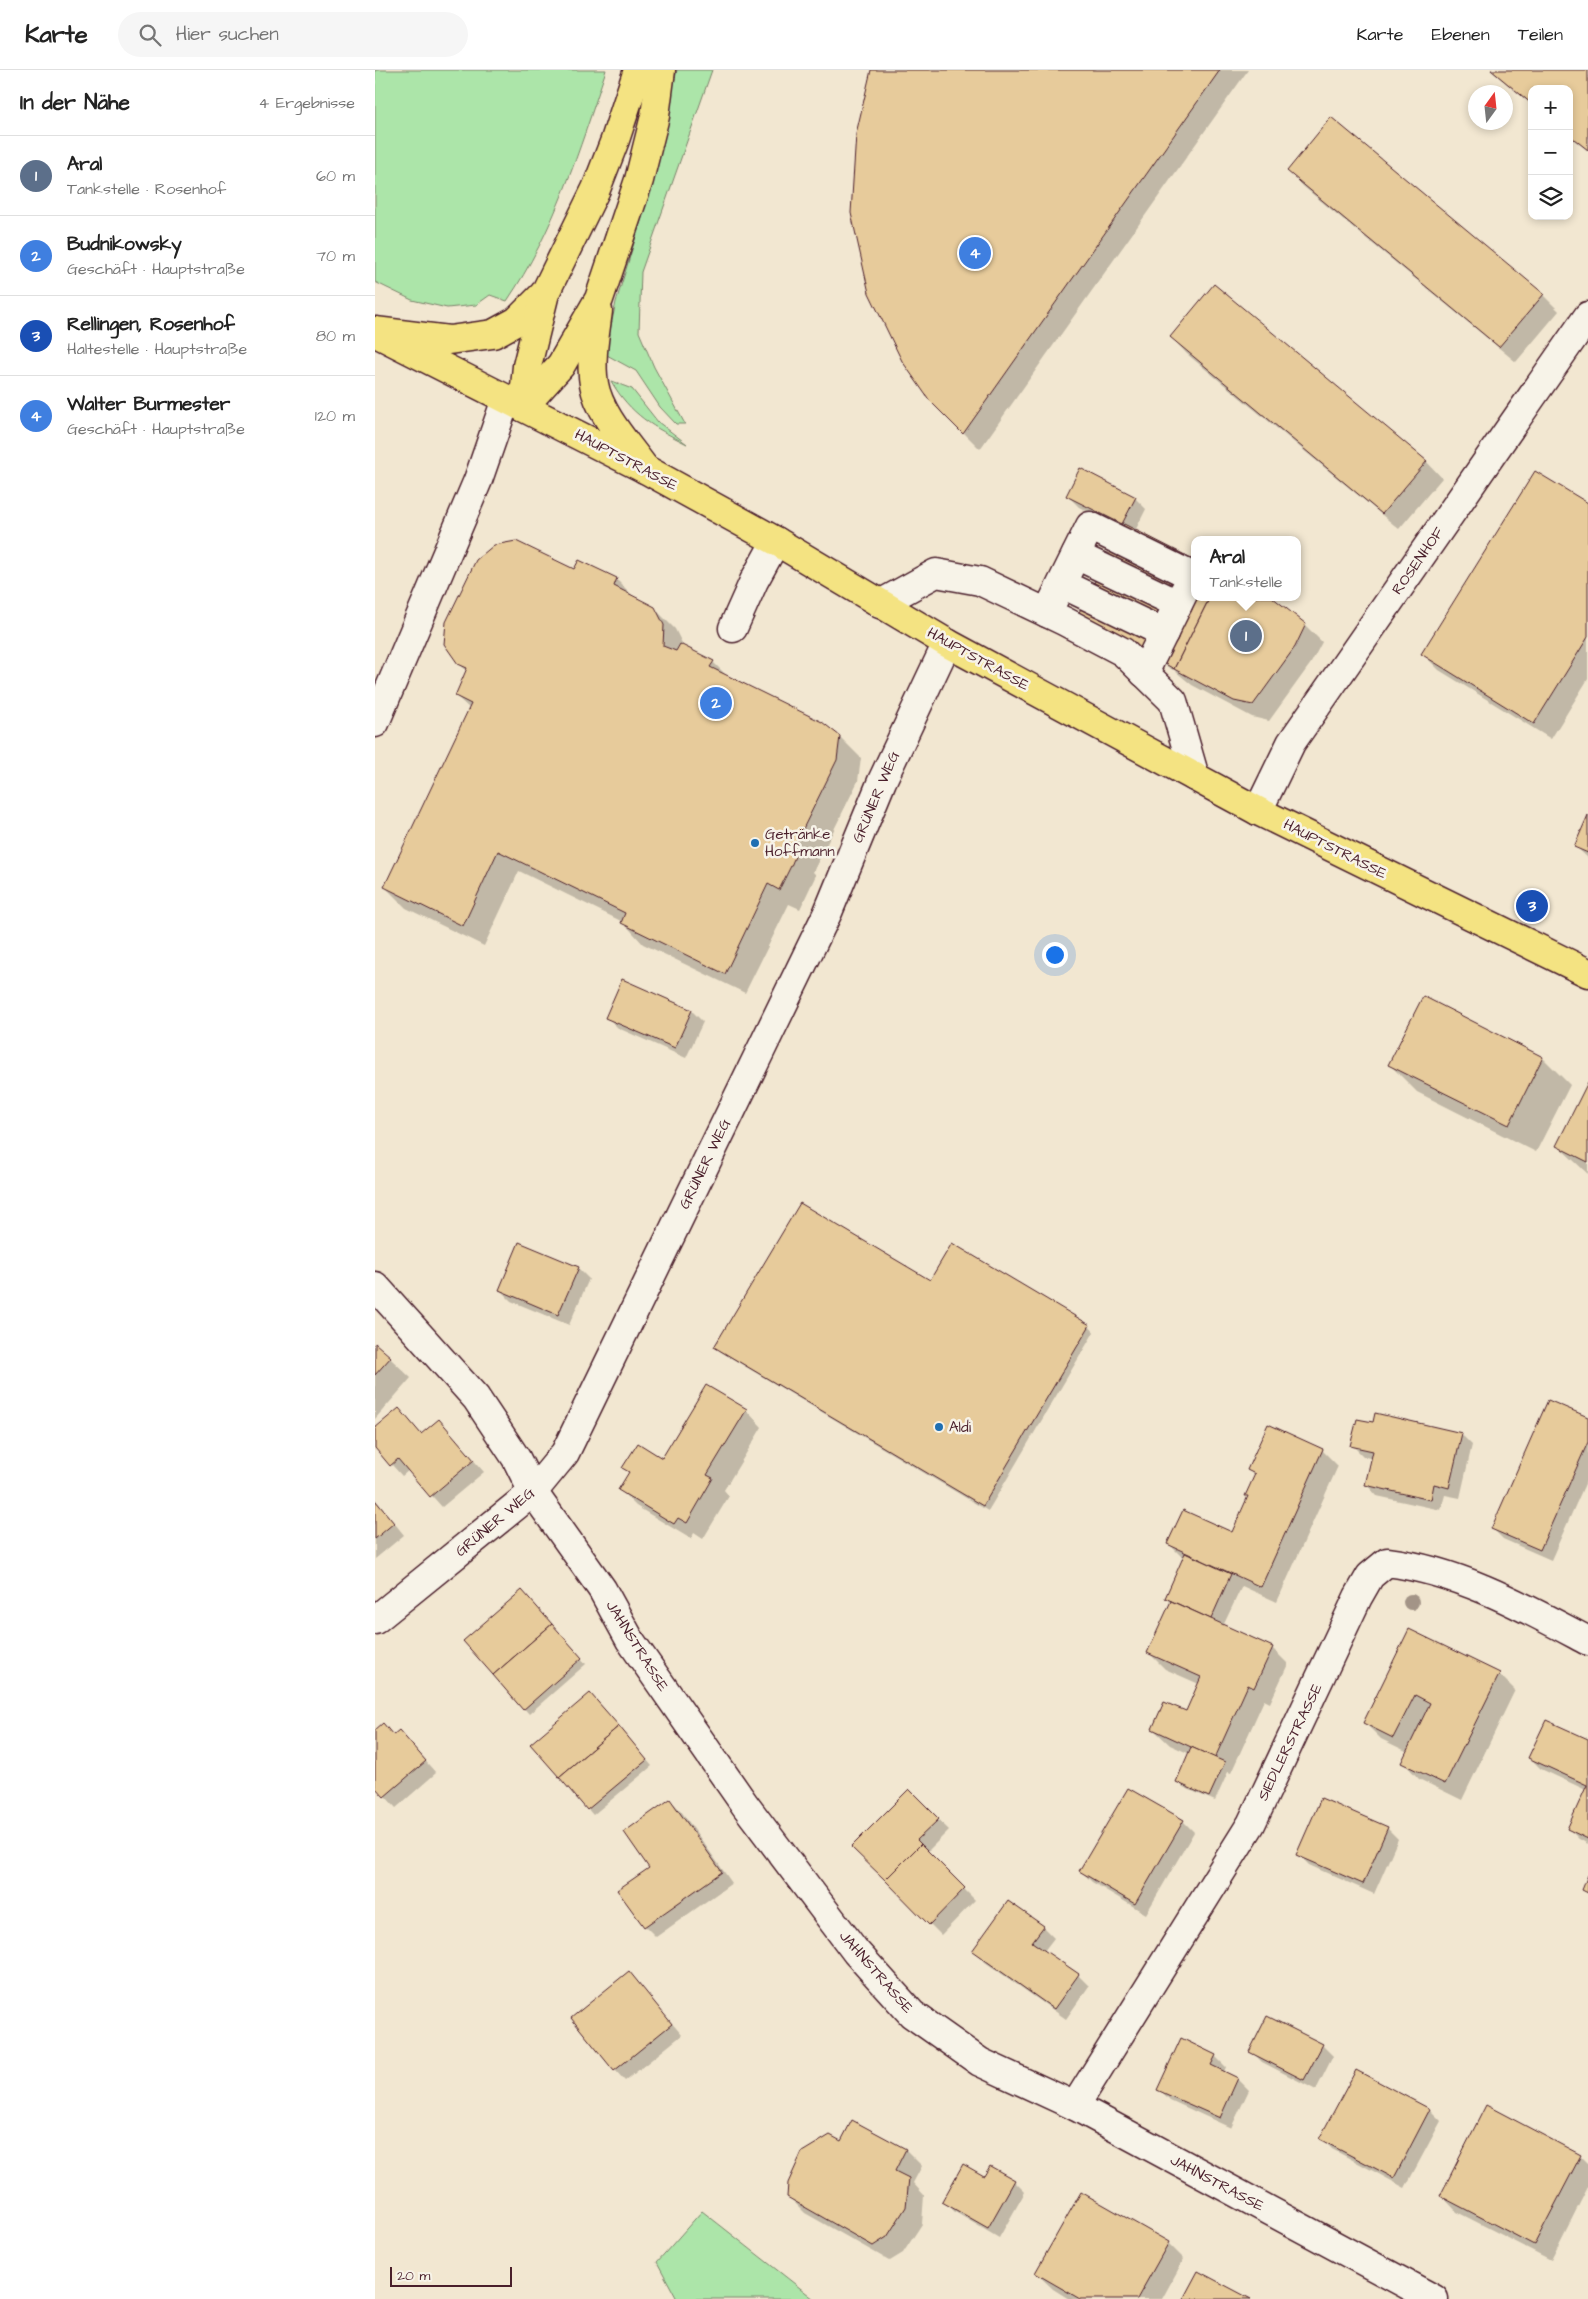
<!DOCTYPE html>
<html lang="de">
<head>
<meta charset="utf-8">
<style>
  :root { --surface:#fff; --page:#f6f6f6; --text:#222; --muted:#767676; --line:#e0e0e0; --accent:#0b8043 }
  body { margin:0; font-family:"Architects Daughter",sans-serif; background:var(--page); color:var(--text) }
  .controls { position:absolute; right:15px; top:15px; display:grid; overflow:hidden; border-radius:10px; box-shadow:0 2px 8px #0003 }
  .controls button { width:45px; height:45px; display:grid; place-items:center; padding:0; border:0; border-bottom:1px solid var(--line); background:var(--surface); color:var(--text); font:25px sans-serif }
  .compass { position:absolute; left:1093px; top:15px; width:45px; height:45px; border-radius:50%; background:var(--surface); box-shadow:0 2px 8px #0003; rotate:15deg }
  .scale { position:absolute; left:15px; bottom:12px; width:122px; box-sizing:border-box; padding-left:5px; border:2px solid #4a1f2b; border-top:0; font-size:14px; line-height:18px; white-space:nowrap; color:#4a1f2b; -webkit-text-stroke:4px #f7f3e8; paint-order:stroke }
  .you { position:absolute; left:679px; top:884px; width:18px; height:18px; margin:-12px; border:4px solid #fff; border-radius:50%; background:#1a73e8; box-shadow:0 0 0 8px #1a73e833 }
  .badge { display:grid; place-items:center; width:32px; height:32px; border-radius:50%; background:var(--accent); color:#fff; font-size:16px; font-weight:700 }
  .pin { position:absolute; translate:-50% -50%; border:2px solid #fff; box-shadow:0 1px 5px #0006 }
  .popup { position:absolute; left:816px; top:466px; width:110px; height:65px; box-sizing:border-box; display:grid; place-content:center; border-radius:10px; background:var(--surface); filter:drop-shadow(0 1px 4px #0005); font-size:16px; white-space:nowrap; color:var(--muted) }
  .popup b { font-size:19px; color:var(--text) }
  .popup::after { content:''; position:absolute; left:50%; top:100%; margin-left:-10px; border:10px solid transparent; border-top-color:var(--surface) }
  .list { margin:0; padding:0; list-style:none }
  h2 { display:flex; justify-content:space-between; align-items:center; height:65px; margin:0; padding:0 20px; font-size:21px }
  h2 small { font-size:16px; font-weight:400; color:var(--muted) }
  .list li { display:grid; grid-template-columns:32px 1fr auto; gap:15px; align-items:center; box-sizing:border-box; height:80px; padding:0 20px; border-top:1px solid var(--line) }
  .list b { display:block; font-size:19px; white-space:nowrap }
  .list p { margin:0; font-size:16px; white-space:nowrap; color:var(--muted) }
  .list em { font-size:16px; font-style:normal; color:var(--muted) }
  .icon { flex:none; width:28px; height:28px; fill:none; stroke:currentColor; stroke-width:2; stroke-linecap:round; stroke-linejoin:round }
  .map { position:relative; flex:none; width:1213px; height:2229px; overflow:hidden }
  header { display:flex; align-items:center; gap:30px; box-sizing:border-box; height:70px; padding:0 25px; background:var(--surface); border-bottom:1px solid var(--line) }
  header strong { font-size:24px }
  nav { display:flex; gap:28px; margin-inline-start:auto; font-size:18px }
  .search { width:350px; height:45px; background:var(--page); display:flex; align-items:center; gap:12px; box-sizing:border-box; padding:0 18px; border-radius:28px; color:var(--muted); font-size:19px }
  main { display:flex }
  aside { flex:1; background:var(--surface) }
  .map>svg:first-child { display:block }
  .green { fill:#ace5a9; stroke:#7b826a }
  .shadow { fill:#0003 }
  .building { fill:#e7cb9b; stroke:#4a1f2b }
  .lines { fill:none; stroke-linecap:round; stroke-linejoin:round }
  .minor-casing { stroke:#4a1f2b; stroke-width:31 }
  .major-casing { stroke:#4a1f2b; stroke-width:31 }
  .highway-casing { stroke:#4a1f2b; stroke-width:31 }
  .minor { stroke:#f7f3e8; stroke-width:28 }
  .major { stroke:#f4e382; stroke-width:28 }
  .highway { stroke:#f4e382; stroke-width:28 }
  .tree { fill:#a39487 }
  .poi-dot { fill:#1f6fb2; stroke:#f7f3e8; stroke-width:2 }
  .labels { text-anchor:middle; dominant-baseline:central; stroke-width:5; stroke-linejoin:round; paint-order:stroke }
  .street-label { font-size:15px; fill:#4a1f2b; stroke:#f7f3e8 }
  .poi-label { font-size:15px; fill:#4a1f2b; stroke:#f7f3e8; text-anchor:start }
</style>
</head>
<body>
<header>
<strong>Karte</strong>
<div class="search"><svg class="icon" aria-label="search" viewBox="0 0 24 24"><circle cx="10" cy="10" r="6"/><path d="M15 15l6 6"/></svg>Hier suchen</div>
<nav><a>Karte</a><a>Ebenen</a><a>Teilen</a></nav>
</header>
<main>
<aside>
<h2>In der Nähe<small>4 Ergebnisse</small></h2>
<ul class="list">
<li><span class="badge" style="background:#5c6f8a">1</span><div><b>Aral</b><p>Tankstelle · Rosenhof</p></div><em>60 m</em></li>
<li><span class="badge" style="background:#3f7fe0">2</span><div><b>Budnikowsky</b><p>Geschäft · Hauptstraße</p></div><em>70 m</em></li>
<li><span class="badge" style="background:#1a4fb4">3</span><div><b>Rellingen, Rosenhof</b><p>Haltestelle · Hauptstraße</p></div><em>80 m</em></li>
<li><span class="badge" style="background:#3f7fe0">4</span><div><b>Walter Burmester</b><p>Geschäft · Hauptstraße</p></div><em>120 m</em></li>
</ul>
</aside>
<div class="map">
<svg width="1213" height="2229" viewBox="0 0 1213 2229">
  <rect width="100%" height="100%" fill="#f2e7d1"/>
  <filter id="ink" filterUnits="userSpaceOnUse"><feTurbulence type="fractalNoise" baseFrequency=".02" numOctaves="2"/><feDisplacementMap in="SourceGraphic" scale="10" xChannelSelector="R" yChannelSelector="G"/><feConvolveMatrix kernelMatrix="1 2 1 2 8 2 1 2 1" color-interpolation-filters="sRGB"/></filter>
  <g filter="url(#ink)">
    <!-- green -->
    <g class="green">
      <path d="M 0,0 L 231,0 C 205,79 179,162 132,231 L 115,225 L 101,235 L 72,238 L 37,230 L 0,212 Z"/>
      <path d="M 302,0 L 337,0 L 266,202 L 264,262 L 279,297 L 310,354 L 301,354 L 285,337 L 261,301 L 230,284 L 241,232 L 271,134 Z"/>
      <path d="M 236,311 L 257,319 L 283,352 L 312,374 C 278,357 256,345 236,311 Z"/>
      <path d="M 327,2141 L 439,2229 L 302,2229 L 282,2192 Z"/>
    </g>
    <!-- shadow -->
    <g class="shadow">
      <path d="M 498,0 L 873,0 L 605,379 L 556,330 Z"/>
      <path d="M 1115,0 L 1213,0 L 1213,81 L 1194,66 L 1194,19 L 1157,19 L 1157,35 Z"/>
      <path d="M 913,100 L 1168,225 L 1184,241 L 1141,292 L 929,117 Z"/>
      <path d="M 796,267 L 1051,391 L 1067,408 L 1024,459 L 812,284 Z"/>
      <path d="M 1160,402 L 1213,435 L 1213,609 L 1176,669 L 1064,600 L 1048,584 Z"/>
      <path d="M 693,426 L 760,428 L 771,439 L 760,461 L 809,486 L 814,492 L 820,527 L 834,530 L 798,600 L 764,580 L 747,459 L 704,437 Z"/>
      <path d="M 200,501 L 241,509 L 260,528 L 279,538 L 300,559 L 309,577 L 338,592 L 354,608 L 465,667 L 486,688 L 483,711 L 438,802 L 441,805 L 425,839 L 414,834 L 370,923 L 268,874 L 248,852 L 144,801 L 109,876 L 31,838 L 10,817 L 95,639 L 81,626 L 92,601 L 83,593 Z"/>
      <path d="M 835,531 L 930,555 L 947,572 L 936,593 L 894,651 L 877,647 L 817,615 L 800,601 Z"/>
      <path d="M 1213,748 L 1213,788 L 1200,776 Z"/>
      <path d="M 248,911 L 317,941 L 328,952 L 311,988 L 243,958 L 232,947 Z"/>
      <path d="M 1168,988 L 1195,1015 L 1161,1082 L 1042,1022 L 1015,995 Z"/>
      <path d="M 1213,1015 L 1213,1104 L 1183,1076 Z"/>
      <path d="M 203,1198 L 214,1209 L 194,1255 L 136,1231 L 125,1220 Z"/>
      <path d="M 555,1212 L 714,1256 L 719,1262 L 613,1441 L 346,1282 L 341,1277 Z"/>
      <path d="M 0,1274 L 36,1308 L 0,1349 Z"/>
      <path d="M 331,1317 L 371,1340 L 387,1357 L 349,1420 L 354,1426 L 328,1469 L 319,1463 L 316,1469 L 261,1436 L 245,1420 L 255,1404 L 249,1398 L 287,1389 Z"/>
      <path d="M 1173,1331 L 1213,1349 L 1213,1407 L 1176,1490 L 1128,1469 L 1117,1458 Z"/>
      <path d="M 24,1339 L 47,1365 L 64,1351 L 109,1402 L 67,1437 L 34,1400 L 27,1406 L 0,1376 L 0,1360 Z"/>
      <path d="M 1086,1364 L 1097,1375 L 1085,1428 L 1070,1425 L 1066,1440 L 1002,1426 L 991,1414 L 997,1389 L 988,1386 L 977,1375 Z"/>
      <path d="M 947,1380 L 963,1396 L 902,1532 L 867,1516 L 848,1556 L 897,1578 L 913,1594 L 895,1633 L 889,1630 L 856,1703 L 853,1702 L 840,1731 L 808,1717 L 802,1711 L 815,1684 L 795,1675 L 778,1659 L 811,1643 L 824,1614 L 790,1599 L 774,1583 L 796,1533 L 791,1528 L 809,1489 L 794,1474 L 857,1464 L 874,1428 L 872,1425 L 880,1406 L 874,1400 Z"/>
      <path d="M 0,1429 L 29,1465 L 0,1489 Z"/>
      <path d="M 152,1526 L 211,1594 L 154,1644 L 90,1571 Z"/>
      <path d="M 1035,1561 L 1124,1604 L 1140,1620 L 1087,1730 L 1044,1709 L 1028,1692 L 1033,1682 L 1006,1669 L 990,1653 Z"/>
      <path d="M 220,1630 L 277,1696 L 218,1745 L 157,1675 Z"/>
      <path d="M 1172,1652 L 1213,1670 L 1213,1774 L 1204,1769 L 1193,1758 L 1211,1720 L 1166,1699 L 1155,1688 Z"/>
      <path d="M 24,1661 L 61,1703 L 21,1738 L 0,1715 L 0,1662 L 19,1666 Z"/>
      <path d="M 534,1721 L 574,1760 L 552,1782 L 600,1830 L 566,1865 L 478,1777 Z"/>
      <path d="M 295,1730 L 306,1741 L 357,1813 L 281,1867 L 270,1856 L 276,1798 Z"/>
      <path d="M 808,1751 L 819,1762 L 771,1844 L 717,1812 L 706,1801 Z"/>
      <path d="M 1012,1758 L 1023,1769 L 999,1824 L 934,1795 L 923,1784 Z"/>
      <path d="M 668,1857 L 679,1868 L 669,1881 L 703,1905 L 714,1916 L 691,1949 L 610,1892 L 599,1881 Z"/>
      <path d="M 254,1903 L 307,1965 L 250,2011 L 240,2000 Z"/>
      <path d="M 947,1975 L 958,1986 L 941,2020 L 887,1992 L 876,1981 Z"/>
      <path d="M 840,1986 L 851,1997 L 849,2002 L 863,2009 L 874,2020 L 856,2058 L 795,2030 L 784,2019 Z"/>
      <path d="M 1055,2040 L 1066,2051 L 1030,2118 L 957,2079 L 946,2068 Z"/>
      <path d="M 478,2052 L 531,2080 L 547,2096 L 538,2113 L 549,2125 L 547,2154 L 528,2183 L 515,2191 L 430,2143 L 414,2127 L 466,2073 Z"/>
      <path d="M 1205,2086 L 1213,2094 L 1213,2117 L 1176,2190 L 1082,2142 L 1066,2125 Z"/>
      <path d="M 610,2108 L 639,2111 L 650,2122 L 624,2168 L 580,2142 L 569,2131 Z"/>
      <path d="M 793,2173 L 809,2189 L 787,2229 L 694,2229 L 678,2219 L 661,2203 Z"/>
    </g>
    <!-- building -->
    <g class="building">
      <path d="M 496,0 L 845,0 L 588,364 L 555,331 L 527,291 L 494,223 L 476,143 L 481,64 Z"/>
      <path d="M 1116,0 L 1213,0 L 1213,80 L 1194,65 L 1194,19 L 1157,19 L 1157,34 Z"/>
      <path d="M 956,47 L 1169,224 L 1124,277 L 912,101 Z"/>
      <path d="M 839,214 L 1052,391 L 1007,444 L 795,267 Z"/>
      <path d="M 705,398 L 761,427 L 747,454 L 691,426 Z"/>
      <path d="M 1160,401 L 1213,433 L 1213,567 L 1159,654 L 1046,584 Z"/>
      <path d="M 749,454 L 810,485 L 795,512 L 820,523 L 820,527 L 834,529 L 799,599 L 759,576 L 693,564 Z"/>
      <path d="M 141,471 L 199,499 L 204,490 L 242,508 L 239,516 L 280,537 L 289,555 L 288,576 L 301,581 L 305,574 L 339,591 L 335,597 L 447,652 L 465,666 L 462,690 L 417,781 L 421,784 L 416,796 L 404,820 L 393,814 L 350,904 L 246,853 L 250,843 L 123,781 L 88,856 L 9,817 L 96,634 L 80,626 L 92,598 L 83,594 L 69,574 L 71,552 L 101,490 L 119,475 Z"/>
      <path d="M 835,527 L 897,527 L 931,554 L 920,577 L 878,635 L 859,631 L 799,599 Z"/>
      <path d="M 1213,745 L 1213,783 L 1199,777 Z"/>
      <path d="M 247,909 L 317,940 L 300,978 L 230,948 Z"/>
      <path d="M 1048,926 L 1168,987 L 1134,1055 L 1013,995 Z"/>
      <path d="M 1213,1012 L 1213,1092 L 1181,1076 Z"/>
      <path d="M 425,1133 L 555,1210 L 577,1173 L 715,1255 L 608,1436 L 339,1277 Z"/>
      <path d="M 144,1172 L 204,1197 L 183,1245 L 124,1220 Z"/>
      <path d="M 0,1273 L 16,1287 L 0,1305 Z"/>
      <path d="M 331,1315 L 372,1339 L 332,1405 L 338,1408 L 312,1453 L 303,1448 L 299,1454 L 243,1420 L 254,1402 L 247,1398 L 263,1373 L 287,1388 Z"/>
      <path d="M 1173,1330 L 1213,1347 L 1213,1372 L 1165,1480 L 1116,1459 Z"/>
      <path d="M 24,1338 L 46,1364 L 64,1349 L 99,1390 L 55,1427 L 23,1389 L 15,1396 L 0,1378 L 0,1358 Z"/>
      <path d="M 1000,1343 L 1087,1363 L 1074,1418 L 1059,1414 L 1056,1430 L 990,1415 L 998,1381 L 975,1376 L 982,1349 L 998,1352 Z"/>
      <path d="M 893,1354 L 948,1379 L 886,1517 L 792,1474 L 808,1440 L 857,1462 L 873,1426 L 870,1426 L 880,1404 L 872,1400 Z"/>
      <path d="M 0,1430 L 19,1453 L 0,1469 Z"/>
      <path d="M 810,1483 L 856,1504 L 836,1549 L 790,1528 Z"/>
      <path d="M 147,1520 L 177,1554 L 118,1605 L 88,1571 Z"/>
      <path d="M 796,1531 L 898,1577 L 879,1618 L 873,1615 L 840,1688 L 777,1659 L 789,1632 L 811,1641 L 826,1607 L 772,1583 Z"/>
      <path d="M 177,1554 L 207,1588 L 148,1640 L 118,1605 Z"/>
      <path d="M 1034,1559 L 1125,1603 L 1070,1714 L 1026,1693 L 1055,1633 L 1040,1625 L 1018,1668 L 988,1653 Z"/>
      <path d="M 215,1623 L 244,1656 L 184,1707 L 155,1674 Z"/>
      <path d="M 1171,1650 L 1213,1669 L 1213,1769 L 1192,1759 L 1212,1715 L 1153,1688 Z"/>
      <path d="M 8,1653 L 18,1665 L 24,1660 L 51,1691 L 9,1727 L 0,1717 L 0,1660 Z"/>
      <path d="M 244,1656 L 272,1690 L 212,1740 L 184,1707 Z"/>
      <path d="M 816,1677 L 850,1692 L 834,1727 L 801,1712 Z"/>
      <path d="M 753,1718 L 809,1750 L 760,1834 L 704,1801 Z"/>
      <path d="M 534,1719 L 564,1749 L 542,1770 L 546,1774 L 510,1810 L 476,1777 Z"/>
      <path d="M 946,1728 L 1013,1757 L 988,1814 L 921,1785 Z"/>
      <path d="M 295,1729 L 347,1802 L 269,1857 L 242,1820 L 274,1798 L 249,1762 Z"/>
      <path d="M 546,1774 L 590,1818 L 554,1855 L 510,1810 Z"/>
      <path d="M 1213,1805 L 1213,1823 L 1207,1820 Z"/>
      <path d="M 633,1831 L 669,1856 L 657,1872 L 704,1904 L 679,1939 L 597,1881 Z"/>
      <path d="M 254,1901 L 297,1954 L 239,2001 L 196,1948 Z"/>
      <path d="M 892,1946 L 948,1974 L 929,2010 L 874,1982 Z"/>
      <path d="M 806,1968 L 841,1985 L 836,1995 L 863,2008 L 845,2048 L 782,2020 Z"/>
      <path d="M 981,2000 L 1055,2039 L 1019,2108 L 944,2069 Z"/>
      <path d="M 1111,2035 L 1206,2085 L 1159,2175 L 1065,2126 Z"/>
      <path d="M 477,2050 L 531,2079 L 520,2101 L 534,2108 L 531,2137 L 512,2167 L 498,2176 L 412,2127 L 413,2113 L 427,2082 L 455,2065 L 466,2071 Z"/>
      <path d="M 588,2094 L 609,2106 L 615,2096 L 640,2110 L 613,2158 L 567,2132 Z"/>
      <path d="M 706,2122 L 794,2172 L 762,2229 L 705,2229 L 660,2203 Z"/>
      <path d="M 823,2201 L 876,2229 L 808,2229 Z"/>
    </g>
    <g class="lines">
      <defs>
        <g id="minor">
          <path d="M 701,485 L 803,534"/>
          <path d="M 687,514 L 789,563"/>
          <path d="M 505,534 L 561,503 L 605,511 L 689,551 L 748,582 L 798,631 L 820,707"/>
          <path d="M 672,543 L 715,456 L 817,506 L 769,603"/>
          <path d="M 358,558 L 379,511 L 401,471"/>
          <path d="M 0,653 L 103,410 L 131,329"/>
          <path d="M 883,741 L 916,673 L 1213,246"/>
          <path d="M 0,1216 L 101,1328 L 141,1388 L 158,1422 L 227,1519 L 255,1570 L 370,1735 L 481,1882 L 537,1944 L 605,1992 L 700,2036 L 1059,2229"/>
          <path d="M 0,1550 L 158,1422 L 190,1383 L 453,842 L 507,711 L 572,573"/>
          <path d="M 700,2036 L 876,1754 L 983,1527 L 995,1506 L 1012,1492 C 1085,1501 1149,1537 1213,1571"/>
        </g>
        <path id="major" d="M 1,263 L 270,399 L 401,471 L 572,573 L 883,741 L 1213,903"/>
        <g id="highway">
          <path d="M 223,241 C 220,264 215,290 219,314 C 224,344 253,375 270,399"/>
          <path d="M 0,261 L 74,270 L 118,264 L 142,251 L 170,223"/>
          <path d="M 148,337 L 186,295 L 224,229 L 264,110 L 280,46 L 286,0"/>
          <path d="M 148,337 L 152,296 L 170,223 L 221,119 L 240,70 L 263,0"/>
        </g>
      </defs>
      <!-- minor casing -->
      <use href="#minor" class="minor-casing"/>
      <!-- major casing -->
      <use href="#major" class="major-casing"/>
      <!-- highway casing -->
      <use href="#highway" class="highway-casing"/>
      <!-- minor -->
      <use href="#minor" class="minor"/>
      <!-- major -->
      <use href="#major" class="major"/>
      <!-- highway -->
      <use href="#highway" class="highway"/>
    </g>
    <!-- trees -->
    <circle class="tree" cx="1036" cy="1532" r="8"/>
  </g>
  <!-- markers -->
  <g class="poi-dot">
    <circle cx="380" cy="773" r="5"/>
    <circle cx="564" cy="1357" r="5"/>
  </g>
  <g class="labels">
    <!-- street labels -->
    <g class="street-label">
      <text transform="translate(251 390) rotate(28)">HAUPTSTRASSE</text>
      <text transform="translate(1043 491) rotate(-55)">ROSENHOF</text>
      <text transform="translate(603 589) rotate(29)">HAUPTSTRASSE</text>
      <text transform="translate(501 727) rotate(-67)">GRÜNER WEG</text>
      <text transform="translate(960 779) rotate(27)">HAUPTSTRASSE</text>
      <text transform="translate(330 1094) rotate(-64)">GRÜNER WEG</text>
      <text transform="translate(120 1452) rotate(-40)">GRÜNER WEG</text>
      <text transform="translate(262 1576) rotate(58)">JAHNSTRASSE</text>
      <text transform="translate(915 1672) rotate(-64)">SIEDLERSTRASSE</text>
      <text transform="translate(501 1902) rotate(49)">JAHNSTRASSE</text>
      <text transform="translate(842 2113) rotate(28)">JAHNSTRASSE</text>
    </g>
    <!-- poi labels -->
    <g class="poi-label">
      <text x="390" y="764">Getränke<tspan x="390" dy="17">Hoffmann</tspan></text>
      <text x="574" y="1357">Aldi</text>
    </g>
  </g>
</svg>
<div class="controls">
<button>+</button>
<button>−</button>
<button><svg class="icon" aria-label="layers" viewBox="0 0 24 24"><path d="M12 4l9 5-9 5-9-5zM3 14l9 5 9-5"/></svg></button>
</div>
<svg class="compass" viewBox="-18 -18 36 36"><path d="M0-13l5 13h-10z" fill="#e53935"/><path d="M0 13l5-13h-10z" fill="#767676"/></svg>
<div class="scale">20 m</div>
<div class="you"></div>
<div class="pin badge" style="left:871px;top:566px;background:#5c6f8a">1</div>
<div class="popup"><b>Aral</b>Tankstelle</div>
<div class="pin badge" style="left:341px;top:633px;background:#3f7fe0">2</div>
<div class="pin badge" style="left:1157px;top:836px;background:#1a4fb4">3</div>
<div class="pin badge" style="left:600px;top:183px;background:#3f7fe0">4</div>
</div>
</main>
</body>
</html>
